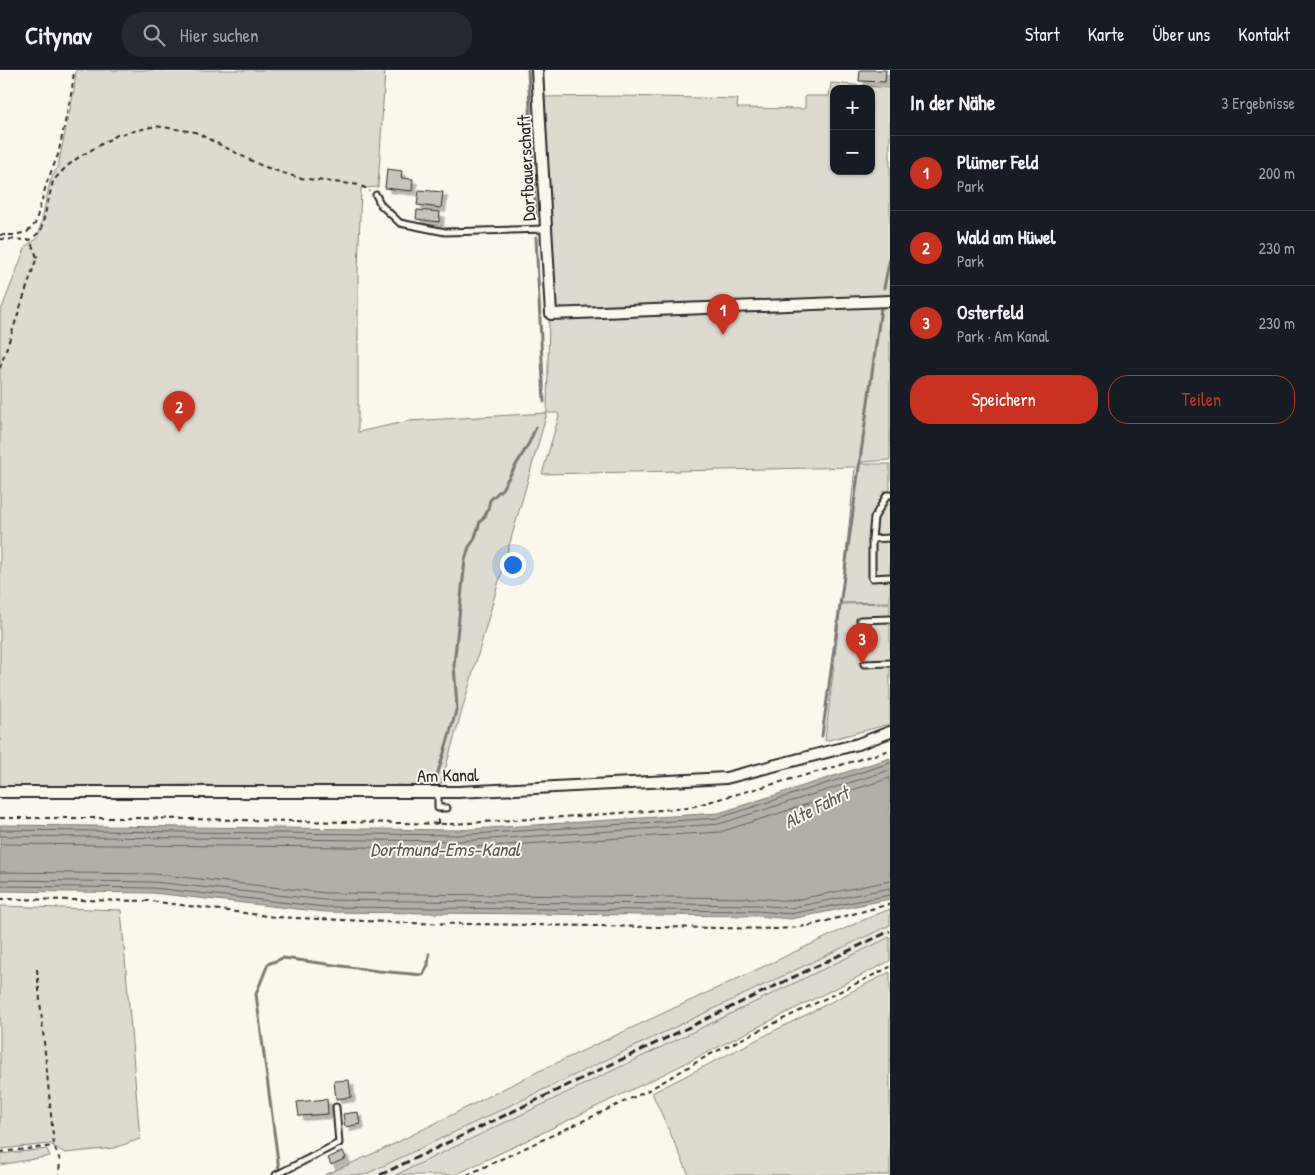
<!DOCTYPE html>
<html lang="de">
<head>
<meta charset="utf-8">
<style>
  :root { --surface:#171b24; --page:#242831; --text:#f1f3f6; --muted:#9ea1a6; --line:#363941; --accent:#c8321e }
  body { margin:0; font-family:"Patrick Hand",sans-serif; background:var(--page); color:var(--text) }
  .controls { position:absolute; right:15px; top:15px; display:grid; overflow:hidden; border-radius:10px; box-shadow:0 1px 4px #0004 }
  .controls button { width:45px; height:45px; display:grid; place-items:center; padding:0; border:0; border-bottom:1px solid var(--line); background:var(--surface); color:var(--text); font:25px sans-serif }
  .you { position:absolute; left:512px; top:494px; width:18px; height:18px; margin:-12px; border:4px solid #fff; border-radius:50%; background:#1a73e8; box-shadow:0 0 0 8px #1a73e833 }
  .badge { display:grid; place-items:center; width:32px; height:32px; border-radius:50%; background:var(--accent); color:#fff; font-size:16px; font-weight:700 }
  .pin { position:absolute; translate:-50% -41px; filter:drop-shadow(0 1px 2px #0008) }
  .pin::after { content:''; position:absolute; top:26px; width:18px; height:15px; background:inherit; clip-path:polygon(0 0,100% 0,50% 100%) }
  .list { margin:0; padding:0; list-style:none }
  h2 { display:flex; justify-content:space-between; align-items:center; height:65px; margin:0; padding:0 20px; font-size:21px }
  h2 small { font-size:16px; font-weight:400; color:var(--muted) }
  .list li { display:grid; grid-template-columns:32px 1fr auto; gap:15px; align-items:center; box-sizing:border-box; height:75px; padding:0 20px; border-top:1px solid var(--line) }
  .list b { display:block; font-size:19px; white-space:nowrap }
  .list p { margin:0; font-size:16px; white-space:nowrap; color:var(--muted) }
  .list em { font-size:16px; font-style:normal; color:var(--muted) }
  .actions { display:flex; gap:10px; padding:15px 20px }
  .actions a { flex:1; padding:11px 0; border:1px solid var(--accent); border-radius:20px; text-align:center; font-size:18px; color:var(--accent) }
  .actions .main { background:var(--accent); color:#fff }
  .icon { flex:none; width:28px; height:28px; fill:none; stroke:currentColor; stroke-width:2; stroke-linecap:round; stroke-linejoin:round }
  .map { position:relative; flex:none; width:890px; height:1105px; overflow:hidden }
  header { display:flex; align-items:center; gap:30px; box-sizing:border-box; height:70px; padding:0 25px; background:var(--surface); border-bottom:1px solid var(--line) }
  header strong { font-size:24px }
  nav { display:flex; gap:28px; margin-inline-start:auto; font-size:18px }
  .search { width:350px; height:45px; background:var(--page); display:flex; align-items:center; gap:12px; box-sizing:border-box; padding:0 18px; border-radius:20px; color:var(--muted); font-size:19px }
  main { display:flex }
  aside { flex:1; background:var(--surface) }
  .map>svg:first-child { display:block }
  .built { fill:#ebe8de }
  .green { fill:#dddad0; stroke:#84827e; fill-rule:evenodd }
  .water { fill:#b1afa7; stroke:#7b7a75 }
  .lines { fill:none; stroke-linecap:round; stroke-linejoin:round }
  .shore { stroke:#61605d; stroke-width:1 }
  .stream { stroke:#7b7a75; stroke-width:3 }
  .building { fill:#c7c4bc; stroke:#2b2b2b; filter:url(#shadow) }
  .service-casing { stroke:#2b2b2b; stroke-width:9 }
  .minor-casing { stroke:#2b2b2b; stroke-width:14 }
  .path { stroke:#2b2b2b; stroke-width:2; stroke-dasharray:5 4; stroke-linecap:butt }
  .service { stroke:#fbf7ec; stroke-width:5 }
  .minor { stroke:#fbf7ec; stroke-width:10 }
  .rail { stroke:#2b2b2b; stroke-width:3; stroke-dasharray:8 4; stroke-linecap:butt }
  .labels { text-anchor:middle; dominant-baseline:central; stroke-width:4; stroke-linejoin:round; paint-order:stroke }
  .street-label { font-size:18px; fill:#2b2b2b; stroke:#fbf7ec }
  .water-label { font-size:19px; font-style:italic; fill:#5a5956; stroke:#fbf7ec }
</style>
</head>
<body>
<header>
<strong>Citynav</strong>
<div class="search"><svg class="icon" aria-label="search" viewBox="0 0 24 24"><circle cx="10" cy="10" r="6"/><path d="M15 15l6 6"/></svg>Hier suchen</div>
<nav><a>Start</a><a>Karte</a><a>Über uns</a><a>Kontakt</a></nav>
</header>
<main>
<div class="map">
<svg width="890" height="1105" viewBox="0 0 890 1105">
  <defs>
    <filter id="shadow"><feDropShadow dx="4.5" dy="4.5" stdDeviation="0" flood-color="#0004"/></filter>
  </defs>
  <rect width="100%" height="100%" fill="#fbf7ec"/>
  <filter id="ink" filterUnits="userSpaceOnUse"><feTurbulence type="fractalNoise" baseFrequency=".02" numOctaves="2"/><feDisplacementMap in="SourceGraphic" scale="10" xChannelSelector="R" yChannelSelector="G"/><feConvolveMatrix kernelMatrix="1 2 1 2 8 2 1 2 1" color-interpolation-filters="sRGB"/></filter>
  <g filter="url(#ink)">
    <!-- built -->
    <path class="built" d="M 890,855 L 890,867 L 396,1105 L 364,1105 Z"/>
    <!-- green -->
    <g class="green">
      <path d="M 76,0 L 385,0 L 378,117 L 361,118 L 358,201 L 358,362 L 409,351 L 547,343 L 549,247 L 543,27 L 619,26 L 738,29 L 737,38 L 805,39 L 805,26 L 829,26 L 831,13 L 890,18 L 890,390 L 862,392 L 862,394 L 890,394 L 890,532 L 841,533 L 855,397 L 542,404 L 559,346 L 558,343 L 547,343 L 441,714 L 431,716 L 396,715 L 393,718 L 192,715 L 0,718 L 0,243 L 26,176 L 38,168 L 50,112 L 58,96 L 74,20 ZM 834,19 L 871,19 L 871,101 L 834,101 Z"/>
      <path d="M 890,533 L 890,654 L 825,671 L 841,534 Z"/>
      <path d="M 0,836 L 121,840 L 140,1069 L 114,1078 L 65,1083 L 50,1074 L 0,1079 Z"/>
      <path d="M 890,839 L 890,855 L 364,1105 L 325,1105 L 392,1075 L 535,1003 L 861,851 Z"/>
      <path d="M 890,867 L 890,891 L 660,1006 L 455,1105 L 396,1105 Z"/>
      <path d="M 890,902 L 890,1105 L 689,1105 L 652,1023 Z"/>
      <path d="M 47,1079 L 50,1086 L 0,1095 L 0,1084 Z"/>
    </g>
    <!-- water -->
    <path class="water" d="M 890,688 L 890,829 L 791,849 L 758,846 L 325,842 L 153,823 L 0,821 L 0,755 L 458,760 L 719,743 Z"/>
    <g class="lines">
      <!-- shore -->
      <g class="shore">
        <path d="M 0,760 L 458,765 L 719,748 L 890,693"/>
        <path d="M 0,766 L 459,771 L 719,754 L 890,700"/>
        <path d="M 0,774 L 459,778 L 720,762 L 890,708"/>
        <path d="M 0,802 L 154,804 L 326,823 L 758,828 L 790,831 L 890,811"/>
        <path d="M 0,810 L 153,812 L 325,830 L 758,835 L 790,838 L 890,818"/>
        <path d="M 0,816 L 153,818 L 325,837 L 758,841 L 790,844 L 890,825"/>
      </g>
      <!-- stream -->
      <g class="stream">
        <path d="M 528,0 L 533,95"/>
        <path d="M 534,109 L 536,148"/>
        <path d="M 536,167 L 544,332"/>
        <path d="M 884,218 L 890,188"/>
        <path d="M 822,666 L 881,238"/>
        <path d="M 434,715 L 447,673 L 457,637 L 454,595 L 465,490 L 469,477 L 474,470 L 480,452 L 485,446 L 488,439 L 490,430 L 502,419 L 529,373 L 536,357"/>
        <path d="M 279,1099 L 256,924 L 268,894 L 283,888 L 378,901 L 423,905 L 428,895 L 429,884"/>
      </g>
    </g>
    <!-- building -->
    <g class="building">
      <path d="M 860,0 L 886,0 L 885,12 L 859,11 Z"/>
      <path d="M 387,99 L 402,101 L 401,108 L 413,109 L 412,121 L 385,118 Z"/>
      <path d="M 419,120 L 443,122 L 441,138 L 417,135 Z"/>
      <path d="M 417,140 L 440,142 L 439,152 L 416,149 Z"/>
      <path d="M 349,1010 L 351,1027 L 336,1029 L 334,1011 Z"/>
      <path d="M 327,1029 L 328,1044 L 299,1046 L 297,1032 Z"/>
      <path d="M 358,1042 L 360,1054 L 345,1057 L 343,1044 Z"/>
      <path d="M 343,1081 L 346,1088 L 331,1095 L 328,1088 Z"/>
    </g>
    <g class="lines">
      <defs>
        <g id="service">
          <path d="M 376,125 L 381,135 L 400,153 L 445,162 L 546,159"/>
          <path d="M 890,425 L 887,425 L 874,448 L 872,469 L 872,508 L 890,507"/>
          <path d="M 872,469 L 890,468"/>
          <path d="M 860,550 L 890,549"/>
          <path d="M 864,594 L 890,593"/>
          <path d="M 438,722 L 438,738 L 447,738"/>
          <path d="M 276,1105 L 339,1073 L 336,1037"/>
        </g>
        <g id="minor">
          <path d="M 537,0 L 551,244 L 890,231"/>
          <path d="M 0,722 L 458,722 L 726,708 L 858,674 L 890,662"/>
        </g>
      </defs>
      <!-- service casing -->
      <use href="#service" class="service-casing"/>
      <!-- minor casing -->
      <use href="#minor" class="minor-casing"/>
      <!-- path -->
      <g class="path">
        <path d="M 0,165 L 13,165 L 27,162 L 35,154 L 47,112 L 58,85 L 72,20 L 74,0"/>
        <path d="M 0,169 L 30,170 L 41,161 L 53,111 L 66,97 L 79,87 L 117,65 L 156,56 L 195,62 L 262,96 L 299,108 L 360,115 L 370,121"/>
        <path d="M 0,298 L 37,187 L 30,170"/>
        <path d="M 0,748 L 136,748 L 452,754 L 593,745 L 687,738 L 838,696 L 890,680"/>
        <path d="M 438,754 L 438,745"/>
        <path d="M 0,829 L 150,831 L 275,847 L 410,853 L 779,859 L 808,856 L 890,834"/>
        <path d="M 37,899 L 54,1076 L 60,1090 L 59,1105"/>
        <path d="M 0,1082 L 54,1076"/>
        <path d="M 467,1105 L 647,1021 L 709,985 L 890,897"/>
      </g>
      <!-- service -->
      <use href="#service" class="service"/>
      <!-- minor -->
      <use href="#minor" class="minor"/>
      <!-- rail -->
      <path class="rail" d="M 380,1105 L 890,861"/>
    </g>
  </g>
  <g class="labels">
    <!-- street labels -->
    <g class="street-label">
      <text transform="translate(526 98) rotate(-93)">Dorfbauerschaft</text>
      <text transform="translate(448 705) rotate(-1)">Am Kanal</text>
    </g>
    <!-- water labels -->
    <g class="water-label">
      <text transform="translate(816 737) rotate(-27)">Alte Fahrt</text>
      <text x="445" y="779">Dortmund-Ems-Kanal</text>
    </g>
  </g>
</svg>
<div class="controls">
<button>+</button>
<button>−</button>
</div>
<div class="you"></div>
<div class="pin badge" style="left:723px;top:265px">1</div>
<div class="pin badge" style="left:179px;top:362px">2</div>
<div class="pin badge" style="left:862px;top:594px">3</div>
</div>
<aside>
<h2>In der Nähe<small>3 Ergebnisse</small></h2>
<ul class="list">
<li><span class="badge">1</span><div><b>Plümer Feld</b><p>Park</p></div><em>200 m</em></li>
<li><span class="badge">2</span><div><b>Wald am Hüwel</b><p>Park</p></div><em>230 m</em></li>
<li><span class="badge">3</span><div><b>Osterfeld</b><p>Park · Am Kanal</p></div><em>230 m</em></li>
</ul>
<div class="actions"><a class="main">Speichern</a><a>Teilen</a></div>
</aside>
</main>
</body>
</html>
